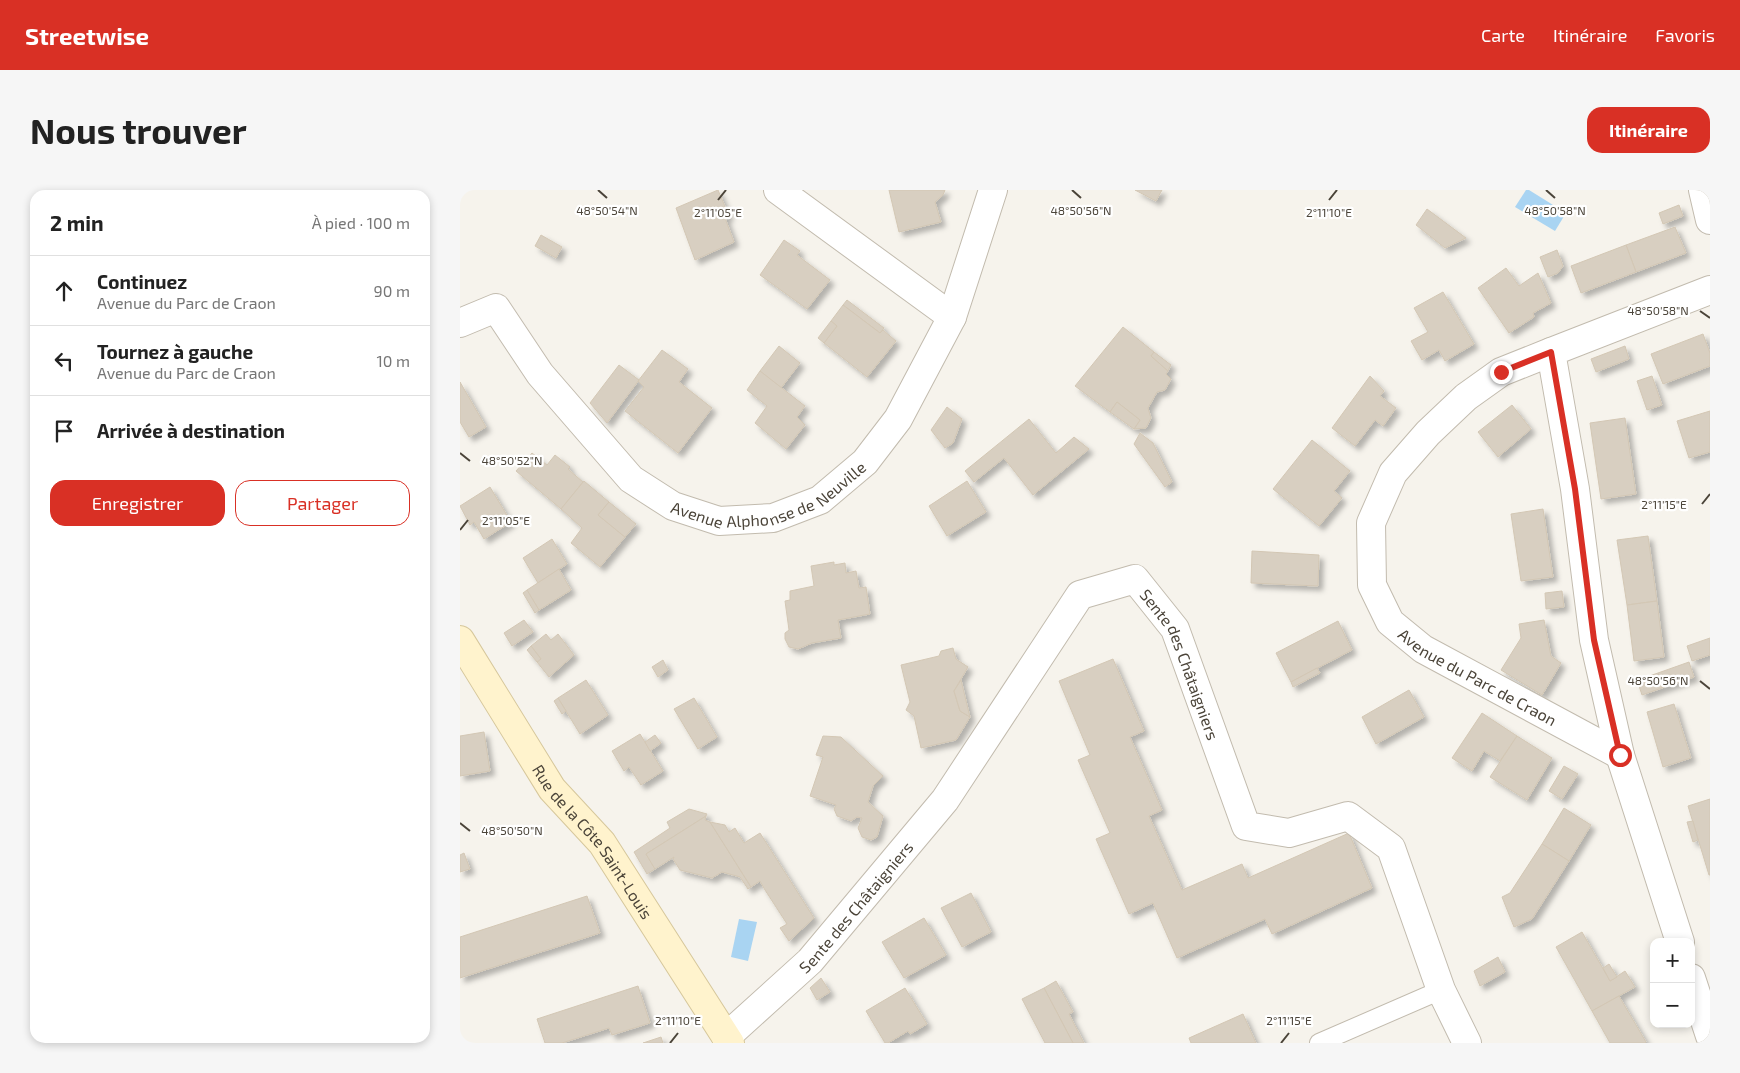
<!DOCTYPE html>
<html lang="fr">
<head>
<meta charset="utf-8">
<style>
  :root { --surface:#fff; --page:#f6f6f6; --text:#222; --muted:#767676; --line:#e0e0e0; --accent:#d93025 }
  body { margin:0; font-family:"Exo 2",sans-serif; background:var(--page); color:var(--text) }
  .controls { position:absolute; right:15px; bottom:15px; display:grid; overflow:hidden; border-radius:10px; box-shadow:0 2px 8px #0003 }
  .controls button { width:45px; height:45px; display:grid; place-items:center; padding:0; border:0; border-bottom:1px solid var(--line); background:var(--surface); color:var(--text); font:25px sans-serif }
  .stop { position:absolute; width:15px; height:15px; margin:-11px; border:4px solid #d93025; border-radius:50%; background:#fff }
  .stop.end { background:#d93025; border-color:#fff; box-shadow:0 1px 5px #0008 }
  .list { margin:0; padding:0; list-style:none }
  h2 { display:flex; justify-content:space-between; align-items:center; height:65px; margin:0; padding:0 20px; font-size:21px }
  h2 small { font-size:16px; font-weight:400; color:var(--muted) }
  .list li { display:grid; grid-template-columns:32px 1fr auto; gap:15px; align-items:center; box-sizing:border-box; height:70px; padding:0 20px; border-top:1px solid var(--line) }
  .list b { display:block; font-size:19px; white-space:nowrap }
  .list p { margin:0; font-size:16px; white-space:nowrap; color:var(--muted) }
  .list em { font-size:16px; font-style:normal; color:var(--muted) }
  .actions { display:flex; gap:10px; padding:15px 20px }
  .actions a { flex:1; padding:11px 0; border:1px solid var(--accent); border-radius:15px; text-align:center; font-size:18px; color:var(--accent) }
  .actions .main { background:var(--accent); color:#fff }
  .icon { flex:none; width:28px; height:28px; fill:none; stroke:currentColor; stroke-width:2; stroke-linecap:round; stroke-linejoin:round }
  .map { position:relative; flex:none; width:1250px; height:853px; overflow:hidden; border-radius:15px }
  header { display:flex; align-items:center; gap:30px; box-sizing:border-box; height:70px; padding:0 25px; background:var(--accent); color:#fff }
  header strong { font-size:24px }
  nav { display:flex; gap:28px; margin-inline-start:auto; font-size:18px }
  .intro { display:flex; align-items:center; justify-content:space-between; box-sizing:border-box; height:120px; padding:0 30px }
  h1 { margin:0; font-size:35px }
  .button { padding:12px 22px; border-radius:15px; background:var(--accent); color:#fff; font-size:18px; font-weight:700 }
  main { display:flex; gap:30px; padding:0 30px }
  aside { flex:1; background:var(--surface); border-radius:15px; box-shadow:0 2px 8px #0003 }
  .map>svg:first-child { display:block }
  .water { fill:#a9d4f2 }
  .building { fill:#d8cfc1; stroke:#d3c7b4; filter:url(#shadow) }
  .lines { fill:none; stroke-linecap:round; stroke-linejoin:round }
  .lane-casing { stroke:#c2bbae; stroke-width:20 }
  .street-casing { stroke:#c2bbae; stroke-width:30 }
  .secondary-casing { stroke:#d6c79b; stroke-width:30 }
  .lane { stroke:#fff; stroke-width:18 }
  .street { stroke:#fff; stroke-width:28 }
  .secondary { stroke:#fff3cd; stroke-width:28 }
  .route { stroke:#d93025; stroke-width:6 }
  .ticks { fill:none; stroke:#4b4439; stroke-width:2 }
  .labels { text-anchor:middle; dominant-baseline:central; stroke-width:4.5; stroke-linejoin:round; paint-order:stroke }
  .street-label { font-size:16px; fill:#4b4439; stroke:#fff }
  .ticks-label { font-size:12px; text-anchor:middle; fill:#4b4439; stroke:#fff; stroke-width:4.5; stroke-linejoin:round; paint-order:stroke }
</style>
</head>
<body>
<header>
<strong>Streetwise</strong>
<nav><a>Carte</a><a>Itinéraire</a><a>Favoris</a></nav>
</header>
<div class="intro"><h1>Nous trouver</h1><a class="button">Itinéraire</a></div>
<main>
<aside>
<h2>2 min<small>À pied · 100 m</small></h2>
<ul class="list">
<li><svg class="icon" aria-label="ahead" viewBox="0 0 24 24"><path d="M12 20V5M6 11l6-6 6 6"/></svg><div><b>Continuez</b><p>Avenue du Parc de Craon</p></div><em>90 m</em></li>
<li><svg class="icon" aria-label="left" viewBox="0 0 24 24"><path d="M17 20v-9H6M10 6l-5 5 5 5"/></svg><div><b>Tournez à gauche</b><p>Avenue du Parc de Craon</p></div><em>10 m</em></li>
<li><svg class="icon" aria-label="arrive" viewBox="0 0 24 24"><path d="M6 21V4h12l-3 4 3 4H6"/></svg><div><b>Arrivée à destination</b></div></li>
</ul>
<div class="actions"><a class="main">Enregistrer</a><a>Partager</a></div>
</aside>
<div class="map">
<svg width="1250" height="853" viewBox="0 0 1250 853">
  <defs>
    <filter id="shadow"><feDropShadow dx="4.5" dy="4.5" stdDeviation="2.5" flood-color="#0004"/></filter>
  </defs>
  <rect width="100%" height="100%" fill="#f6f3ec"/>
  <!-- water -->
  <g class="water">
    <path d="M 1066,0 L 1069,0 L 1106,23 L 1095,41 L 1055,17 Z"/>
    <path d="M 279,729 L 297,732 L 288,771 L 271,767 Z"/>
  </g>
  <!-- building -->
  <g class="building">
    <path d="M 258,0 L 269,26 L 265,28 L 274,52 L 235,70 L 216,18 Z"/>
    <path d="M 429,0 L 485,0 L 483,5 L 475,12 L 481,32 L 439,42 Z"/>
    <path d="M 675,0 L 702,0 L 696,11 Z"/>
    <path d="M 1219,15 L 1223,26 L 1203,34 L 1199,23 Z"/>
    <path d="M 967,19 L 1006,48 L 985,58 L 956,35 Z"/>
    <path d="M 1215,37 L 1226,63 L 1176,82 L 1166,55 Z"/>
    <path d="M 81,45 L 102,57 L 96,68 L 75,56 Z"/>
    <path d="M 324,50 L 340,61 L 337,65 L 370,90 L 347,119 L 300,85 Z"/>
    <path d="M 1166,55 L 1176,82 L 1121,103 L 1111,76 Z"/>
    <path d="M 1097,60 L 1103,76 L 1098,83 L 1088,87 L 1080,67 Z"/>
    <path d="M 1046,78 L 1059,96 L 1078,83 L 1091,113 L 1073,123 L 1074,127 L 1049,143 L 1018,98 Z"/>
    <path d="M 983,102 L 1014,154 L 985,171 L 979,160 L 962,170 L 951,151 L 968,142 L 954,118 Z"/>
    <path d="M 387,110 L 424,138 L 420,143 L 383,115 Z"/>
    <path d="M 383,115 L 420,143 L 423,140 L 436,151 L 407,187 L 364,153 L 377,136 L 371,131 Z"/>
    <path d="M 371,131 L 377,136 L 364,153 L 358,148 Z"/>
    <path d="M 663,137 L 694,162 L 691,166 L 708,181 L 706,184 L 711,189 L 705,200 L 697,202 L 688,218 L 691,228 L 686,238 L 674,239 L 680,230 L 657,212 L 650,222 L 615,196 Z"/>
    <path d="M 1243,144 L 1250,163 L 1250,176 L 1203,194 L 1191,164 Z"/>
    <path d="M 319,156 L 340,173 L 321,198 L 300,181 Z"/>
    <path d="M 1165,156 L 1169,169 L 1136,182 L 1131,169 Z"/>
    <path d="M 202,160 L 228,179 L 219,192 L 252,218 L 218,263 L 165,221 L 184,197 L 178,191 Z"/>
    <path d="M 694,162 L 711,175 L 708,181 L 691,166 Z"/>
    <path d="M 159,175 L 179,190 L 147,233 L 130,213 Z"/>
    <path d="M 300,181 L 345,216 L 337,227 L 345,235 L 326,259 L 295,233 L 307,216 L 287,200 Z"/>
    <path d="M 910,186 L 924,201 L 920,206 L 936,218 L 923,236 L 915,230 L 895,256 L 872,238 Z"/>
    <path d="M 1192,186 L 1202,215 L 1187,220 L 1177,191 Z"/>
    <path d="M 0,192 L 26,237 L 9,247 L 0,232 Z"/>
    <path d="M 657,212 L 680,230 L 674,239 L 650,222 Z"/>
    <path d="M 1052,215 L 1071,239 L 1038,267 L 1018,242 Z"/>
    <path d="M 487,217 L 502,229 L 493,253 L 485,258 L 471,240 Z"/>
    <path d="M 1250,221 L 1250,262 L 1229,268 L 1217,231 Z"/>
    <path d="M 1165,228 L 1176,304 L 1141,309 L 1130,233 Z"/>
    <path d="M 569,229 L 596,263 L 614,247 L 629,259 L 573,305 L 544,268 L 514,292 L 505,281 Z"/>
    <path d="M 680,243 L 693,253 L 712,292 L 705,297 L 674,254 Z"/>
    <path d="M 852,250 L 890,281 L 874,301 L 882,308 L 859,336 L 813,299 Z"/>
    <path d="M 72,263 L 87,275 L 95,265 L 110,277 L 108,279 L 123,292 L 101,319 L 56,281 Z"/>
    <path d="M 124,291 L 149,312 L 138,325 L 165,347 L 140,377 L 111,353 L 122,338 L 101,319 Z"/>
    <path d="M 507,291 L 526,322 L 487,346 L 469,316 Z"/>
    <path d="M 30,297 L 51,332 L 24,349 L 14,332 L 10,335 L 0,316 Z"/>
    <path d="M 149,312 L 176,334 L 165,347 L 138,325 Z"/>
    <path d="M 1083,319 L 1093,387 L 1061,391 L 1051,324 Z"/>
    <path d="M 1188,346 L 1197,411 L 1167,415 L 1157,350 Z"/>
    <path d="M 92,349 L 107,374 L 78,393 L 63,368 Z"/>
    <path d="M 792,361 L 859,365 L 858,396 L 791,393 Z"/>
    <path d="M 374,372 L 374,375 L 385,373 L 386,383 L 396,381 L 399,398 L 406,397 L 410,424 L 378,430 L 381,448 L 352,453 L 338,459 L 329,457 L 325,449 L 325,443 L 329,440 L 325,411 L 330,410 L 330,401 L 354,396 L 351,376 Z"/>
    <path d="M 99,379 L 111,400 L 79,420 L 67,400 Z"/>
    <path d="M 67,400 L 79,420 L 75,423 L 63,403 Z"/>
    <path d="M 1102,401 L 1104,417 L 1086,419 L 1085,403 Z"/>
    <path d="M 1197,411 L 1204,467 L 1174,471 L 1167,415 Z"/>
    <path d="M 64,430 L 73,442 L 52,456 L 44,443 Z"/>
    <path d="M 1084,430 L 1091,466 L 1101,473 L 1082,505 L 1041,480 L 1061,448 L 1059,434 Z"/>
    <path d="M 878,431 L 892,460 L 831,492 L 816,463 Z"/>
    <path d="M 86,444 L 91,450 L 98,444 L 114,465 L 89,487 L 77,472 L 81,469 L 71,456 Z"/>
    <path d="M 1250,448 L 1250,465 L 1232,471 L 1227,456 Z"/>
    <path d="M 71,456 L 81,469 L 77,472 L 67,460 Z"/>
    <path d="M 493,458 L 496,469 L 508,477 L 494,501 L 500,521 L 510,527 L 496,550 L 461,558 L 454,526 L 446,520 L 450,512 L 441,475 L 479,466 L 481,461 Z"/>
    <path d="M 653,469 L 684,541 L 670,547 L 702,620 L 689,626 L 722,700 L 782,674 L 788,688 L 889,643 L 912,698 L 812,744 L 805,729 L 717,768 L 693,713 L 669,724 L 636,649 L 650,643 L 618,570 L 630,565 L 599,491 Z"/>
    <path d="M 203,470 L 208,480 L 198,487 L 192,477 Z"/>
    <path d="M 1229,472 L 1234,487 L 1202,498 L 1198,483 Z"/>
    <path d="M 857,478 L 860,483 L 833,497 L 831,492 Z"/>
    <path d="M 1198,483 L 1202,498 L 1182,505 L 1177,490 Z"/>
    <path d="M 126,490 L 148,525 L 120,544 L 98,508 Z"/>
    <path d="M 501,490 L 510,527 L 500,521 L 494,501 Z"/>
    <path d="M 949,500 L 964,527 L 916,554 L 902,527 Z"/>
    <path d="M 98,508 L 106,521 L 102,524 L 94,511 Z"/>
    <path d="M 234,508 L 257,547 L 238,559 L 214,519 Z"/>
    <path d="M 1214,514 L 1231,568 L 1203,577 L 1187,522 Z"/>
    <path d="M 1022,523 L 1057,546 L 1040,571 L 1024,561 L 1012,581 L 992,568 Z"/>
    <path d="M 24,542 L 30,581 L 0,586 L 0,546 Z"/>
    <path d="M 180,544 L 203,581 L 181,595 L 169,577 L 164,581 L 152,561 Z"/>
    <path d="M 195,545 L 201,553 L 190,561 L 185,552 Z"/>
    <path d="M 363,546 L 381,547 L 423,586 L 413,596 L 408,612 L 423,626 L 417,647 L 411,650 L 402,647 L 398,638 L 402,628 L 397,627 L 391,631 L 377,626 L 374,619 L 376,615 L 350,606 L 363,567 L 356,565 Z"/>
    <path d="M 1057,546 L 1092,568 L 1067,610 L 1030,587 Z"/>
    <path d="M 1104,576 L 1118,584 L 1102,609 L 1089,601 Z"/>
    <path d="M 1250,609 L 1250,685 L 1249,685 L 1228,616 Z"/>
    <path d="M 1104,618 L 1131,635 L 1109,671 L 1082,654 Z"/>
    <path d="M 229,619 L 247,624 L 246,626 L 186,664 L 195,679 L 187,684 L 174,662 L 210,638 L 207,632 Z"/>
    <path d="M 246,626 L 245,630 L 250,632 L 291,697 L 288,699 L 280,687 L 262,682 L 252,688 L 220,680 L 213,669 L 214,667 L 195,679 L 186,664 Z"/>
    <path d="M 1233,631 L 1238,650 L 1233,652 L 1227,632 Z"/>
    <path d="M 250,632 L 265,635 L 269,642 L 275,638 L 284,653 L 300,643 L 354,728 L 329,751 L 320,738 L 327,734 L 305,700 L 300,691 L 291,697 Z"/>
    <path d="M 1082,654 L 1109,671 L 1072,729 L 1054,737 L 1042,707 L 1050,703 Z"/>
    <path d="M 4,663 L 10,679 L 0,682 L 0,665 Z"/>
    <path d="M 511,703 L 531,742 L 502,757 L 481,718 Z"/>
    <path d="M 127,706 L 140,743 L 0,788 L 0,747 Z"/>
    <path d="M 464,728 L 486,765 L 444,788 L 422,752 Z"/>
    <path d="M 1122,742 L 1150,791 L 1165,781 L 1175,797 L 1132,821 L 1096,757 Z"/>
    <path d="M 1038,767 L 1045,782 L 1020,796 L 1014,781 Z"/>
    <path d="M 1149,774 L 1157,787 L 1150,791 L 1143,778 Z"/>
    <path d="M 361,788 L 370,802 L 357,810 L 350,798 Z"/>
    <path d="M 596,791 L 613,822 L 609,824 L 624,853 L 613,853 L 584,798 Z"/>
    <path d="M 178,796 L 190,833 L 152,845 L 149,838 L 102,853 L 85,853 L 77,829 Z"/>
    <path d="M 445,798 L 467,834 L 450,844 L 448,841 L 428,853 L 425,853 L 406,821 Z"/>
    <path d="M 584,798 L 613,853 L 585,853 L 562,809 Z"/>
    <path d="M 1159,806 L 1186,852 L 1185,853 L 1150,853 L 1132,821 Z"/>
    <path d="M 783,824 L 796,853 L 731,853 L 729,848 Z"/>
    <path d="M 201,847 L 203,853 L 183,853 Z"/>
  </g>
  <g class="lines">
    <defs>
      <path id="lane" d="M 859,853 L 981,800"/>
      <g id="street">
        <path d="M 318,0 L 492,127"/>
        <path d="M 1243,0 L 1250,30"/>
        <path id="s1" d="M 0,133 L 36,118 L 80,184 L 171,289 L 213,316 L 259,331 L 313,328 L 360,310 L 405,272 L 438,229 L 492,127 L 533,0"/>
        <path id="s2" d="M 1091,162 L 1041,182 L 1006,207 L 968,243 L 933,283 L 911,333 L 912,395 L 930,432 L 963,459 L 1160,565"/>
        <path d="M 1220,752 L 1160,565 L 1134,450 L 1115,299 L 1091,162 L 1250,100"/>
        <path d="M 1231,788 L 1250,846"/>
        <path id="s3" d="M 266,847 L 350,771 L 485,610 L 620,405 L 675,389 L 715,439 L 786,636 L 829,643 L 888,626 L 931,658 L 981,800 L 1007,853"/>
      </g>
      <g id="secondary">
        <path id="s4" d="M 0,450 L 92,599 L 142,653 L 270,853"/>
      </g>
    </defs>
    <!-- lane casing -->
    <use href="#lane" class="lane-casing"/>
    <!-- street casing -->
    <use href="#street" class="street-casing"/>
    <!-- secondary casing -->
    <use href="#secondary" class="secondary-casing"/>
    <!-- lane -->
    <use href="#lane" class="lane"/>
    <!-- street -->
    <use href="#street" class="street"/>
    <!-- secondary -->
    <use href="#secondary" class="secondary"/>
  </g>
  <g class="lines">
    <!-- route -->
    <path class="route" d="M 1041,182 L 1091,162 L 1115,299 L 1134,450 L 1160,565"/>
  </g>
  <!-- ticks -->
  <path class="ticks" d="M 138,0 L 147,8M 612,0 L 621,8M 1086,0 L 1095,8M 258,10 L 266,0M 869,10 L 877,0M 1240,121 L 1250,128M 0,263 L 10,271M 1242,314 L 1250,304M 0,340 L 8,330M 1240,491 L 1250,499M 0,633 L 10,641M 210,853 L 218,843M 821,853 L 829,843"/>
  <g class="labels">
    <!-- street labels -->
    <g class="street-label">
      <text stroke="none"><textPath href="#s1" startOffset="411">Avenue Alphonse de Neuville</textPath></text>
      <text stroke="none"><textPath href="#s3" startOffset="724">Sente des Châtaigniers</textPath></text>
      <text stroke="none"><textPath href="#s2" startOffset="464">Avenue du Parc de Craon</textPath></text>
      <text stroke="none"><textPath href="#s4" startOffset="242">Rue de la Côte Saint-Louis</textPath></text>
      <text stroke="none"><textPath href="#s3" startOffset="184">Sente des Châtaigniers</textPath></text>
    </g>
  </g>
  <g class="ticks-label">
    <text x="147" y="25">48°50'54"N</text>
    <text x="621" y="25">48°50'56"N</text>
    <text x="1095" y="25">48°50'58"N</text>
    <text x="258" y="27">2°11'05"E</text>
    <text x="869" y="27">2°11'10"E</text>
    <text x="1198" y="125">48°50'58"N</text>
    <text x="52" y="275">48°50'52"N</text>
    <text x="1204" y="319">2°11'15"E</text>
    <text x="46" y="335">2°11'05"E</text>
    <text x="1198" y="495">48°50'56"N</text>
    <text x="52" y="645">48°50'50"N</text>
    <text x="218" y="835">2°11'10"E</text>
    <text x="829" y="835">2°11'15"E</text>
  </g>
</svg>
<div class="controls">
<button>+</button>
<button>−</button>
</div>
<div class="stop" style="left:1160px;top:565px"></div>
<div class="stop end" style="left:1041px;top:182px"></div>
</div>
</main>
</body>
</html>
